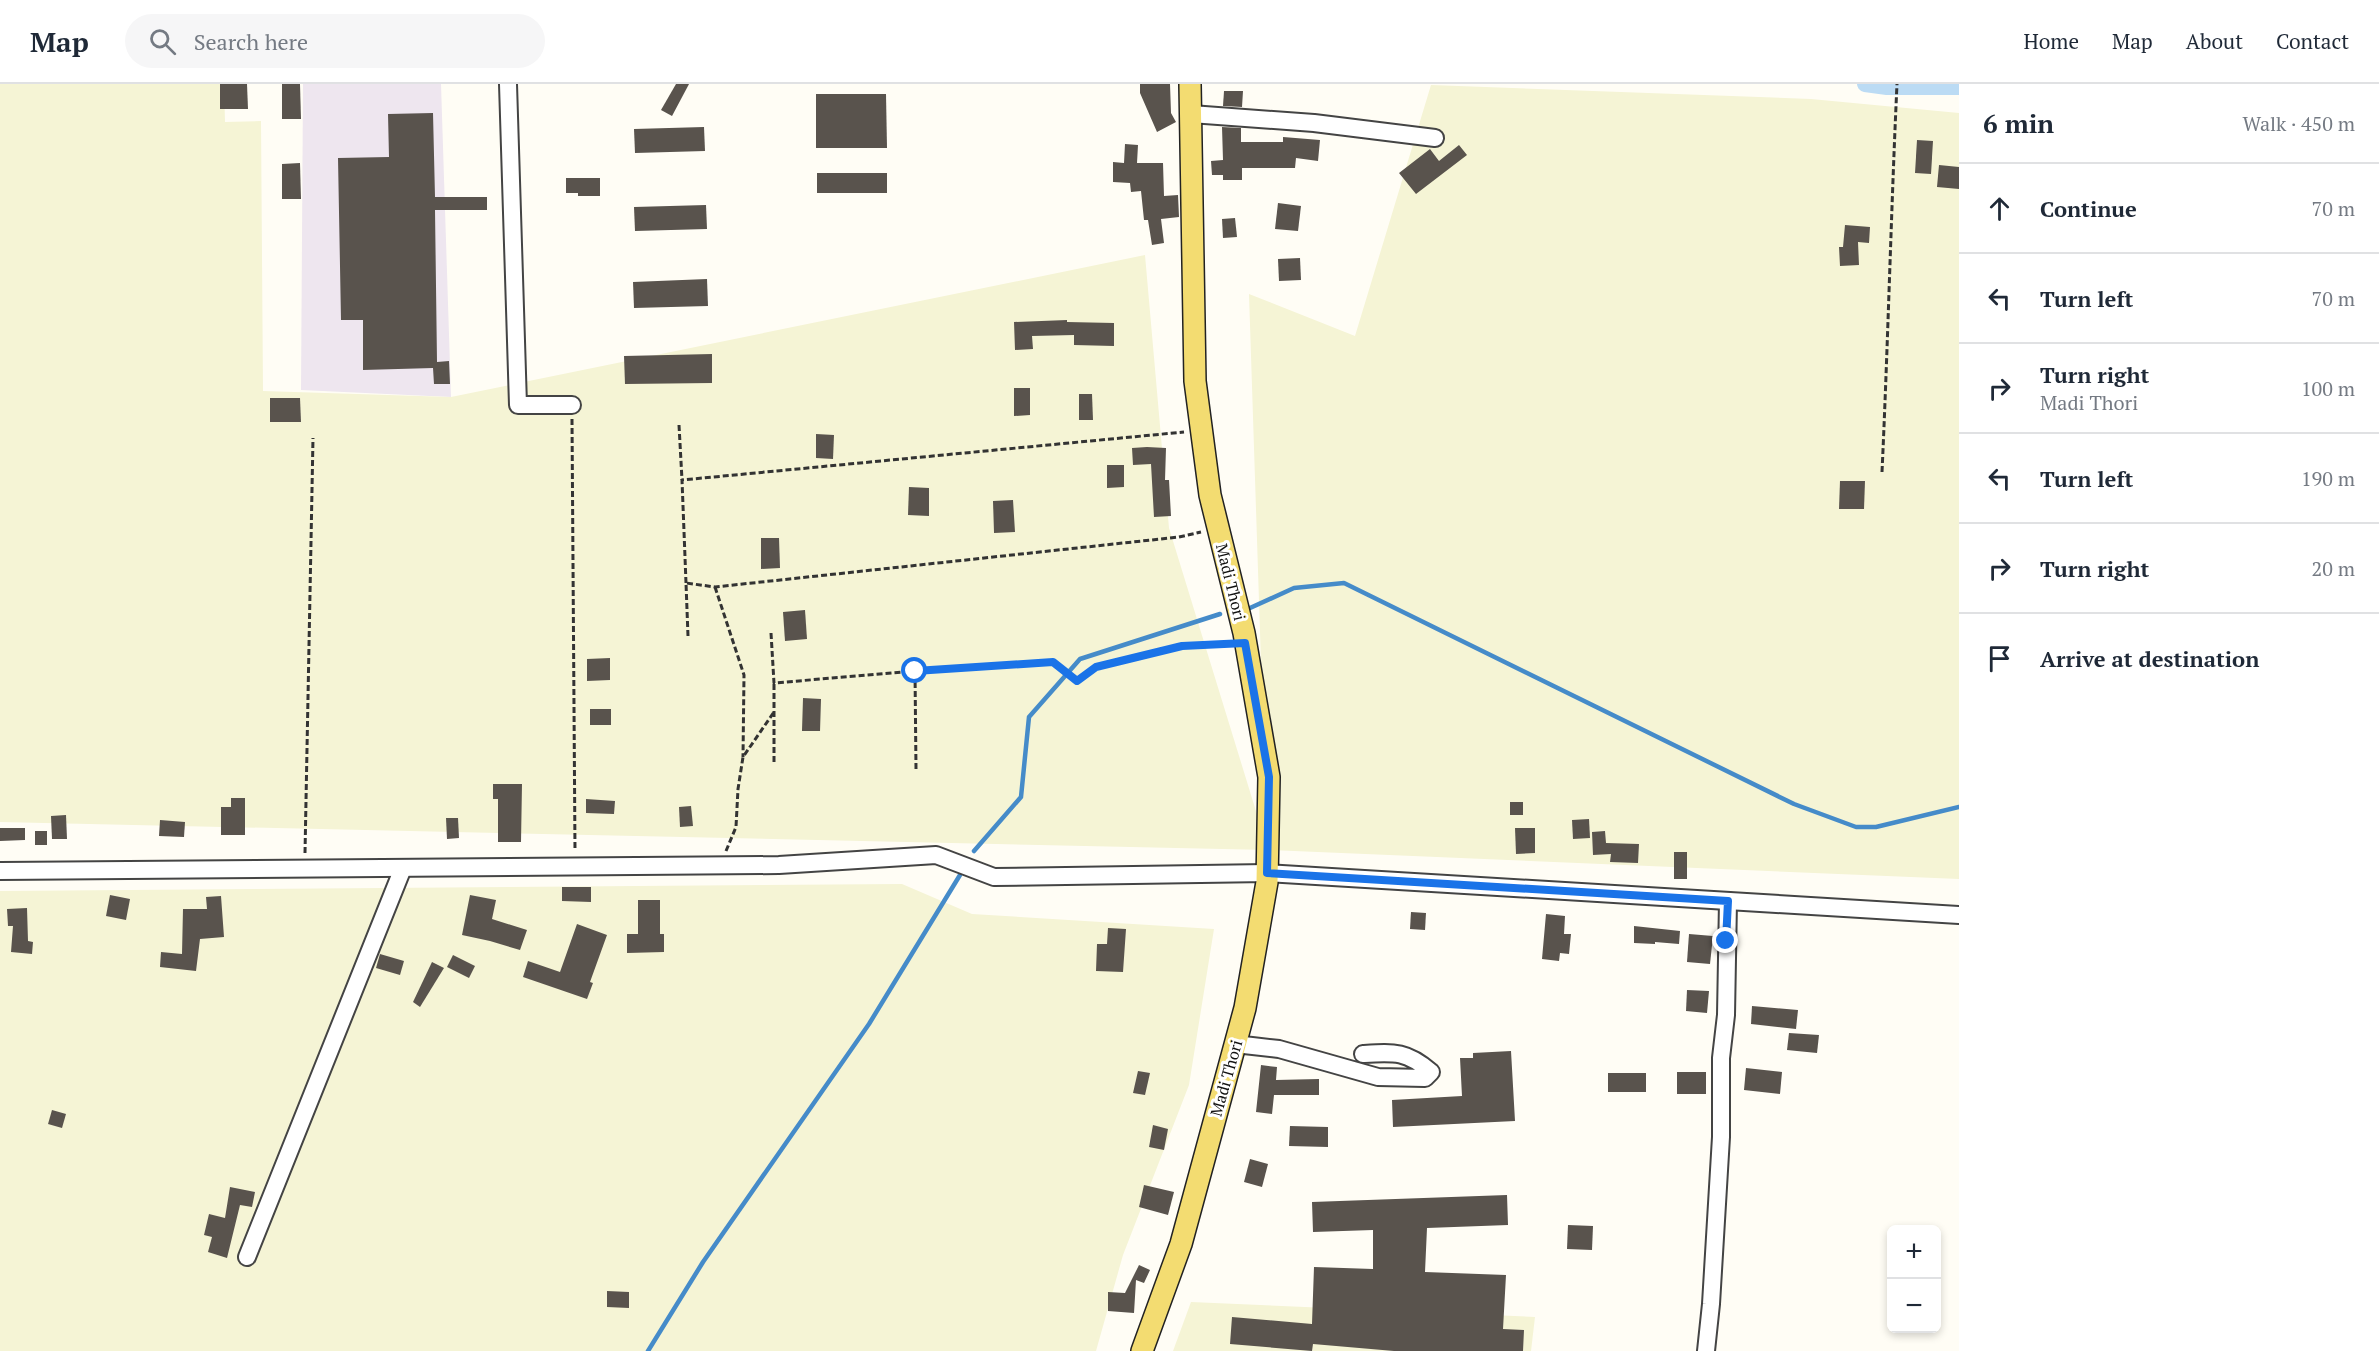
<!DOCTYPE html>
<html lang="en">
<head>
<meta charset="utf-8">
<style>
  :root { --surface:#fff; --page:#f6f6f7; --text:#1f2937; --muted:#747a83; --line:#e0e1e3 }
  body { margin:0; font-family:"PT Serif",serif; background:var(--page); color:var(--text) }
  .controls { position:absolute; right:18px; bottom:18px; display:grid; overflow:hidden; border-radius:9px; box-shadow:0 3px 9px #0003 }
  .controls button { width:54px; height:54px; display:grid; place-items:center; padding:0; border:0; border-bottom:2px solid var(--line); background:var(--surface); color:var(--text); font:30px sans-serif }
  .stop { position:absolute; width:18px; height:18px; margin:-14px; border:4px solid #1a73e8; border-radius:50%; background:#fff }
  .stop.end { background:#1a73e8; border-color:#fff; box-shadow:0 2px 6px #0008 }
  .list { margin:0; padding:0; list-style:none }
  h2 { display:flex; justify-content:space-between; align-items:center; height:78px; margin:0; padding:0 24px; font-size:26px }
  h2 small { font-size:20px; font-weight:400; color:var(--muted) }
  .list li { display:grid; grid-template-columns:39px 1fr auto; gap:18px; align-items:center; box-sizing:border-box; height:90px; padding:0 24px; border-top:2px solid var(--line) }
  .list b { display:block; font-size:22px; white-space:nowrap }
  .list p { margin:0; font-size:20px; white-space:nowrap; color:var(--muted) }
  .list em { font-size:20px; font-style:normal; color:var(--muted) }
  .icon { flex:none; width:33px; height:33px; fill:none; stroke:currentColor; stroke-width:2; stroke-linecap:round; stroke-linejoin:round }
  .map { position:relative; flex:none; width:1959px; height:1267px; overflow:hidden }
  header { display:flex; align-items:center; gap:36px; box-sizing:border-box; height:84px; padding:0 30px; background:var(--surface); border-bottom:2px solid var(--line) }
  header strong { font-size:28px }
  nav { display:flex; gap:33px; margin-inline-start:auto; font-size:21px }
  .search { width:420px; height:54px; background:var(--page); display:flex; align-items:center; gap:15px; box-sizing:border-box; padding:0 21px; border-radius:33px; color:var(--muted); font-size:22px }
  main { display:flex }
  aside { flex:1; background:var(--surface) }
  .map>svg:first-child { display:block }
  .industrial { fill:#eee6ef }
  .farmland { fill:#f5f4d5 }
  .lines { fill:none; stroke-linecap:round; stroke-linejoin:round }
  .stream { stroke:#458bc9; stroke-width:4.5 }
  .canal { stroke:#bbdbf4; stroke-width:16 }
  .building { fill:#59534d }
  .minor-casing { stroke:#444; stroke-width:20 }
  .major-casing { stroke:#222; stroke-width:24 }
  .path { stroke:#333; stroke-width:3; stroke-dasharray:6 3; stroke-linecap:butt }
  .minor { stroke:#fff; stroke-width:16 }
  .major { stroke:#f3dc71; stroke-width:21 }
  .route { stroke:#1a73e8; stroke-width:8 }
  .labels { text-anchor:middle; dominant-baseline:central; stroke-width:6; stroke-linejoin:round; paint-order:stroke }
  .street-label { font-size:16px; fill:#111; stroke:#fff }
</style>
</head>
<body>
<header>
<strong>Map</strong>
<div class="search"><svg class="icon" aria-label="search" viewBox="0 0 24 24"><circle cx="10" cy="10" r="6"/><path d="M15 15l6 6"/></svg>Search here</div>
<nav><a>Home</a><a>Map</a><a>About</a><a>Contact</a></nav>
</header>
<main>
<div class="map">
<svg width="1959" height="1267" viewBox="0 0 1959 1267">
  <rect width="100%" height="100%" fill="#fffdf5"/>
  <!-- industrial -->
  <path class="industrial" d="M 303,0 L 441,0 L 451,313 L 301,306 Z"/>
  <!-- farmland -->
  <g class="farmland">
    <path d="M 0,0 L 224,0 L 225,38 L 261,37 L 263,307 L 451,313 L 1145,171 L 1169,444 L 1267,763 L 1249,210 L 1355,252 L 1431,1 L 1811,15 L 1959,29 L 1959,795 L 1268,766 L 0,738 Z"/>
    <path d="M 902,800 L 972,830 L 1214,845 L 1189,1001 L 1123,1171 L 1096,1267 L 0,1267 L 0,807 Z"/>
    <path d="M 1191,1218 L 1535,1233 L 1531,1267 L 1173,1267 Z"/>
  </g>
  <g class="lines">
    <!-- stream -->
    <g class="stream">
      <path d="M 1250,524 L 1294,504 L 1344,499 L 1794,720 L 1856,743 L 1876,743 L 1959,723"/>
      <path d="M 974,767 L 1021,713 L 1029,633 L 1080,575 L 1220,530"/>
      <path d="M 648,1267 L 703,1178 L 869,940 L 960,791"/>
    </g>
    <!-- canal -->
    <path class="canal" d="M 1865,0 L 1887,3 L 1959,3"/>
  </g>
  <!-- building -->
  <g class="building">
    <path d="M 220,0 L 247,0 L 248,25 L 220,25 Z"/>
    <path d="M 282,0 L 300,0 L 301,35 L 282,35 Z"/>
    <path d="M 676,0 L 689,0 L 672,32 L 661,26 Z"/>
    <path d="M 1140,0 L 1170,0 L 1171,29 L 1176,38 L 1157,48 L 1140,9 Z"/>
    <path d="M 1224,7 L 1243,7 L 1242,23 L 1223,22 Z"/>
    <path d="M 816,10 L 886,10 L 887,64 L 816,64 Z"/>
    <path d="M 433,29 L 435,113 L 487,113 L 487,126 L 435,126 L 437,278 L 449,277 L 450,300 L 434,300 L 433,284 L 363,286 L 363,236 L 341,236 L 338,74 L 389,73 L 388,30 Z"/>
    <path d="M 704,43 L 705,67 L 635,69 L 634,45 Z"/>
    <path d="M 1222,43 L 1241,44 L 1241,58 L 1283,58 L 1283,53 L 1320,56 L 1318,77 L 1296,74 L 1295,84 L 1242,84 L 1242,96 L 1223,96 L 1223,91 L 1212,91 L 1211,77 L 1223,76 Z"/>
    <path d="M 1917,56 L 1933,57 L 1931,90 L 1915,89 Z"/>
    <path d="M 1125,60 L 1138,61 L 1137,79 L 1163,79 L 1164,112 L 1178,111 L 1179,133 L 1161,135 L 1164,159 L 1152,161 L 1148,136 L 1144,136 L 1141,107 L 1131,108 L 1130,99 L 1113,98 L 1113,78 L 1124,79 Z"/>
    <path d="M 1459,61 L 1467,71 L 1416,110 L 1399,89 L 1430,65 L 1439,77 Z"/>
    <path d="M 300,79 L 301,115 L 282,115 L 282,80 Z"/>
    <path d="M 1939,81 L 1959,83 L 1959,105 L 1937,103 Z"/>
    <rect x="817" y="89" width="70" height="20"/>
    <path d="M 566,94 L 600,94 L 600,112 L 578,112 L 578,109 L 566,109 Z"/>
    <path d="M 1278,119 L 1301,122 L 1298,147 L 1275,145 Z"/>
    <path d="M 706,121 L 707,145 L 635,147 L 634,123 Z"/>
    <path d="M 1235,134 L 1237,153 L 1223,154 L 1222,135 Z"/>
    <path d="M 1845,141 L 1870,143 L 1869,159 L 1858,158 L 1859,181 L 1840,182 L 1839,163 L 1843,163 Z"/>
    <path d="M 1300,174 L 1301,196 L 1279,197 L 1278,175 Z"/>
    <path d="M 707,195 L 708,222 L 634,224 L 633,198 Z"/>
    <path d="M 1067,236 L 1067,238 L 1114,239 L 1114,262 L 1074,261 L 1074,251 L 1032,252 L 1033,265 L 1015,266 L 1014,238 Z"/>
    <path d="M 712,270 L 712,299 L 625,300 L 624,272 Z"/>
    <path d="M 1014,304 L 1030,304 L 1030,331 L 1014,332 Z"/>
    <path d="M 1079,310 L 1092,310 L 1093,336 L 1079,336 Z"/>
    <path d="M 270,314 L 300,314 L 301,338 L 270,338 Z"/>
    <path d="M 816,350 L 834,351 L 833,375 L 816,374 Z"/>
    <path d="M 1147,363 L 1166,364 L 1165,396 L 1169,396 L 1171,432 L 1154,433 L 1151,380 L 1133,381 L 1132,364 Z"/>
    <path d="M 1107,381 L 1124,381 L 1124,403 L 1107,404 Z"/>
    <path d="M 1840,397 L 1865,397 L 1864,425 L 1839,425 Z"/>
    <path d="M 909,403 L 929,404 L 929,432 L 908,431 Z"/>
    <path d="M 1013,416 L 1015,448 L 994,449 L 993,417 Z"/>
    <path d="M 761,454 L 779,454 L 780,484 L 761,485 Z"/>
    <path d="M 805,526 L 807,555 L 785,557 L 783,528 Z"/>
    <path d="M 610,574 L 610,596 L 587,597 L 587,575 Z"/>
    <path d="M 803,614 L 821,615 L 820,647 L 802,647 Z"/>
    <rect x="590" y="625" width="21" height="16"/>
    <path d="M 493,700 L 522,700 L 521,758 L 498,758 L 498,715 L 493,715 Z"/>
    <path d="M 231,714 L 245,714 L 245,751 L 221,751 L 221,723 L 231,723 Z"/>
    <path d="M 586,715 L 615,717 L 614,730 L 586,729 Z"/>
    <rect x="1510" y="718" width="13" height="13"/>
    <path d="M 691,722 L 693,742 L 680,743 L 679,723 Z"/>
    <path d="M 66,731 L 67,755 L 52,755 L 51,732 Z"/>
    <path d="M 446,734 L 458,734 L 459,754 L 447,755 Z"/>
    <path d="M 1589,735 L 1590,754 L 1573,755 L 1572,736 Z"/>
    <path d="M 160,736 L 185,738 L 184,753 L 159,752 Z"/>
    <path d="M 0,744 L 25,744 L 25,756 L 0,757 Z"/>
    <path d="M 1515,744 L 1535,744 L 1535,769 L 1516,770 Z"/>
    <rect x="35" y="747" width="12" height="14"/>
    <path d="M 1605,747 L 1606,759 L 1639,760 L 1638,779 L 1610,778 L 1611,770 L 1593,771 L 1592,748 Z"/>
    <rect x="1674" y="768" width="13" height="27"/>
    <path d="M 562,803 L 591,803 L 591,818 L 562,817 Z"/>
    <path d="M 110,811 L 130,815 L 126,836 L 106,832 Z"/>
    <path d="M 470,811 L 496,816 L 492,835 L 527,846 L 520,866 L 490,857 L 462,851 Z"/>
    <path d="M 221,812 L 224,853 L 200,855 L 196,887 L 160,883 L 161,868 L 182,870 L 183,825 L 207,825 L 206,813 Z"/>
    <path d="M 638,816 L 660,816 L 660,850 L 664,850 L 664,868 L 627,869 L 627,850 L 638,850 Z"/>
    <path d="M 27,824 L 28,857 L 33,858 L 32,870 L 11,868 L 13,842 L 8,842 L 7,825 Z"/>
    <path d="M 1411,828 L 1426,829 L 1425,846 L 1410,845 Z"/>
    <path d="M 1546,830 L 1565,832 L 1564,850 L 1571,850 L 1569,870 L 1560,869 L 1559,877 L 1542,875 Z"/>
    <path d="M 577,840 L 607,851 L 590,898 L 593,899 L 587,915 L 523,893 L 528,877 L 560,888 Z"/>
    <path d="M 1634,842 L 1680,847 L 1679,860 L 1655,858 L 1655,860 L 1634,859 Z"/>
    <path d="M 1108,844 L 1126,845 L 1123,888 L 1096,887 L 1097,860 L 1107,860 Z"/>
    <path d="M 1689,850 L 1713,852 L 1710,880 L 1687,878 Z"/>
    <path d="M 380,870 L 404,877 L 400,891 L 376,884 Z"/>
    <path d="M 453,871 L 475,882 L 469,894 L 447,883 Z"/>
    <path d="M 432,878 L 444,884 L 420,923 L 413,918 Z"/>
    <path d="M 1687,906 L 1709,907 L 1707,929 L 1686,927 Z"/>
    <path d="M 1752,922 L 1798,926 L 1796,945 L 1751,940 Z"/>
    <path d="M 1789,949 L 1819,951 L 1817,969 L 1787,966 Z"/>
    <path d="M 1511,967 L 1515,1037 L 1393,1043 L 1392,1016 L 1462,1012 L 1460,974 L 1473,974 L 1473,969 Z"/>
    <path d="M 1261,981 L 1277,983 L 1276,996 L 1319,995 L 1319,1011 L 1274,1011 L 1272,1030 L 1256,1028 Z"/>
    <path d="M 1746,984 L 1782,988 L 1780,1010 L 1744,1006 Z"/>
    <path d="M 1138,987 L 1150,989 L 1145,1011 L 1133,1009 Z"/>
    <rect x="1677" y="988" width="29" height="22"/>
    <rect x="1608" y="989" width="38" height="19"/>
    <path d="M 52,1026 L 66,1030 L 62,1044 L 48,1040 Z"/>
    <path d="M 1153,1041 L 1168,1045 L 1164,1066 L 1149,1063 Z"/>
    <path d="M 1290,1042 L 1328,1043 L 1328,1063 L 1289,1062 Z"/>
    <path d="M 1250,1075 L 1268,1080 L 1262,1103 L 1244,1098 Z"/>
    <path d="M 1144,1101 L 1174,1108 L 1168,1131 L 1139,1123 Z"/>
    <path d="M 230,1103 L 255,1108 L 252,1123 L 240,1121 L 227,1174 L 208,1168 L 212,1153 L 204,1151 L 209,1130 L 225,1134 Z"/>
    <path d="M 1507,1111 L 1508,1141 L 1427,1144 L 1425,1188 L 1506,1191 L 1503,1245 L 1524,1246 L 1523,1267 L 1394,1267 L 1313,1260 L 1312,1267 L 1230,1260 L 1232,1233 L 1312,1240 L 1314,1183 L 1373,1185 L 1373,1146 L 1313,1148 L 1312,1118 Z"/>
    <path d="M 1568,1141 L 1593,1142 L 1592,1166 L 1567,1165 Z"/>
    <path d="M 1139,1181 L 1150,1186 L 1144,1199 L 1136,1196 L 1134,1229 L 1108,1227 L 1108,1208 L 1125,1209 Z"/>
    <path d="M 607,1207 L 629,1208 L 629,1224 L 607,1223 Z"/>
  </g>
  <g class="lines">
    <defs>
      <g id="minor">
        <path d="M 508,0 L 518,321 L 572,321"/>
        <path d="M 1191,30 L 1314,39 L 1435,54"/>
        <path d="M 0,787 L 779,781 L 936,771 L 994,793 L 1267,789 L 1959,831"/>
        <path d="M 1235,960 L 1279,965 L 1378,993 L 1425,994 L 1431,988 C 1407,967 1395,968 1363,970"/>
        <path d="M 247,1173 L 403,784"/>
        <path d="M 1706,1267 L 1711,1220 L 1721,1053 L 1721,974 L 1726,931 L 1728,817"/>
      </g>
      <path id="major" d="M 1142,1267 L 1181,1160 L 1245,924 L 1267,798 L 1269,693 L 1244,549 L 1210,411 L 1195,297 L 1190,0"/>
    </defs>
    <!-- minor casing -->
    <use href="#minor" class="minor-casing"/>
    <!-- major casing -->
    <use href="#major" class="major-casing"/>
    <!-- path -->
    <g class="path">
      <path d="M 572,335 L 575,766"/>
      <path d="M 679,341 L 682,396"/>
      <path d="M 1882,388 C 1888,259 1891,129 1897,0"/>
      <path d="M 686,499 L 682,396 L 1184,348"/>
      <path d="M 715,503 L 744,591 L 743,673"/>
      <path d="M 771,549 L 774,599 L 915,587"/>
      <path d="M 688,552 L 686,499 L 715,503 L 1179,453 L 1201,448"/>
      <path d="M 774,678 L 774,599"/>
      <path d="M 916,685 L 915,587 L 1053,578 L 1077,597 L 1096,583 L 1182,562 L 1228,560"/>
      <path d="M 726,767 L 736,743 L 738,705 L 743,673 L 774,628"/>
      <path d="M 305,769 L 313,354"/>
    </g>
    <!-- minor -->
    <use href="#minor" class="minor"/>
    <!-- major -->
    <use href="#major" class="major"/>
  </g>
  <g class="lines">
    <!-- route -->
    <path class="route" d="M 915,587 L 1053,578 L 1077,597 L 1096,583 L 1182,562 L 1245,559 L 1269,693 L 1267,789 L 1728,817 L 1726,857"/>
  </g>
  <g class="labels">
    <!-- street labels -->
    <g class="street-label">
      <text transform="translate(1231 498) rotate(76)">Madi Thori</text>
      <text transform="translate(1226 994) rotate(-74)">Madi Thori</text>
    </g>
  </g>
</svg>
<div class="controls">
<button>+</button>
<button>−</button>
</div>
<div class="stop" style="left:915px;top:587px"></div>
<div class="stop end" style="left:1726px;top:857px"></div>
</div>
<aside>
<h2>6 min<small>Walk · 450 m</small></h2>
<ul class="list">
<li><svg class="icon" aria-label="ahead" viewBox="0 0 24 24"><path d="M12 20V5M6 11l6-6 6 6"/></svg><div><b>Continue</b></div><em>70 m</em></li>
<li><svg class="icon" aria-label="left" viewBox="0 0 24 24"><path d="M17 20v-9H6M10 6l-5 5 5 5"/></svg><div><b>Turn left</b></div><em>70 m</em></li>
<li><svg class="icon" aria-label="right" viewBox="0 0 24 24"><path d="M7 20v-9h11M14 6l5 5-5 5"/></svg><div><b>Turn right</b><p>Madi Thori</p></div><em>100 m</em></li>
<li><svg class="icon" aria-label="left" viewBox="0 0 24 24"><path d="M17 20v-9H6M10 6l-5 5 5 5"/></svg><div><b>Turn left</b></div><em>190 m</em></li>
<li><svg class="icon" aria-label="right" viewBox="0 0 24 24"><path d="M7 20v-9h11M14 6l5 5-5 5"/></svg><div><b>Turn right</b></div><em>20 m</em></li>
<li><svg class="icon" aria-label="arrive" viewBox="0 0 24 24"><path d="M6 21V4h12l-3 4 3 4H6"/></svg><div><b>Arrive at destination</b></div></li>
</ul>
</aside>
</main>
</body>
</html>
